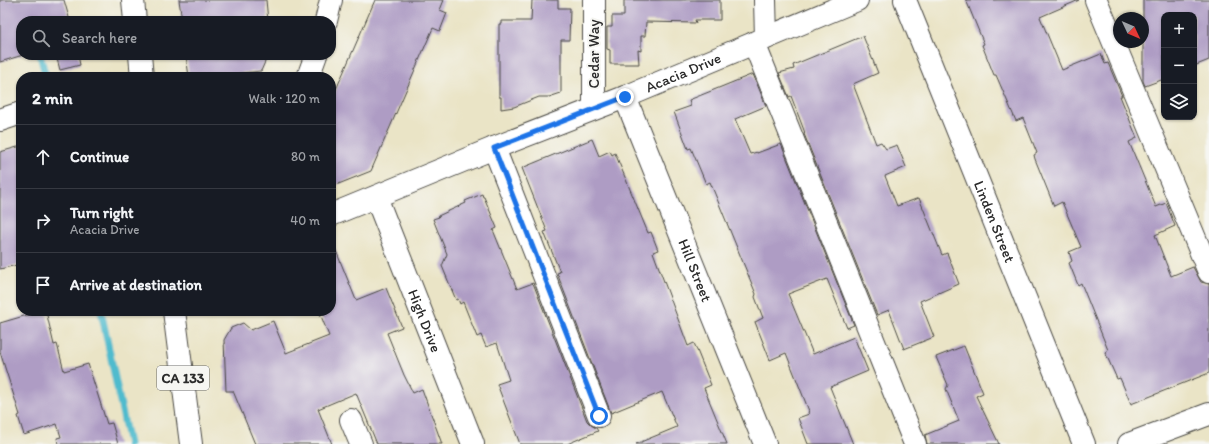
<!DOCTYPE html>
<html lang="en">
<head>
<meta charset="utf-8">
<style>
  :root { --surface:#171b24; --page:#242831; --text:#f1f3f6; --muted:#9ea1a6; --line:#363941 }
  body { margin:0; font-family:Itim,sans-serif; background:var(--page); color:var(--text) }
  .controls { position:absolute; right:12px; top:12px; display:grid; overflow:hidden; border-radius:8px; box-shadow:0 1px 3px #0004 }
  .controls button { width:36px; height:36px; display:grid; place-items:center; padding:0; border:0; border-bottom:1px solid var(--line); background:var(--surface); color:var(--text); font:20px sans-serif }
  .compass { position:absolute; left:1113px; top:12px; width:36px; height:36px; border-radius:50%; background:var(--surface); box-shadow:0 1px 3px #0004; rotate:134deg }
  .stop { position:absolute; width:12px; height:12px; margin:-9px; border:3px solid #1a73e8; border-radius:50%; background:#fff }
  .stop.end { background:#1a73e8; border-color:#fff; box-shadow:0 1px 4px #0008 }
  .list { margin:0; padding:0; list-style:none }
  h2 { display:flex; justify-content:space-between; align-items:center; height:52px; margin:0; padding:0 16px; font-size:17px }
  h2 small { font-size:13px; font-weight:400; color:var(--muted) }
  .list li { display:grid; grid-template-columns:26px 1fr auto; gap:12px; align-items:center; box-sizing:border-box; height:64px; padding:0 16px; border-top:1px solid var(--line) }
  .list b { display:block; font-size:15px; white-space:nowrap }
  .list p { margin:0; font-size:13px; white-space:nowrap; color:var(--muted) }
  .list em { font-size:13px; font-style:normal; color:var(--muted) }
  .icon { flex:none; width:22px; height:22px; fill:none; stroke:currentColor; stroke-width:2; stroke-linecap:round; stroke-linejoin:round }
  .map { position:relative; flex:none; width:1209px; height:444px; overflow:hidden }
  .search { position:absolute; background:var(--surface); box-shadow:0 1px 3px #0004; left:16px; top:16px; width:320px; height:44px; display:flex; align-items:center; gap:10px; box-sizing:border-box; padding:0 14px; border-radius:16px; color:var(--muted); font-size:15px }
  .panel { position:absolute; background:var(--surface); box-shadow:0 1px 3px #0004; left:16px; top:72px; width:320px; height:244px; border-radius:16px }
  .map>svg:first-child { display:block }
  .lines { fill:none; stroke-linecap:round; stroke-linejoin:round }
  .stream { stroke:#50bbcd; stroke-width:7 }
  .building { fill:#ae9cc4 }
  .minor-casing { stroke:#484742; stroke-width:24 }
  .major-casing { stroke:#484742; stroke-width:24 }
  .minor { stroke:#fff; stroke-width:22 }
  .major { stroke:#fff; stroke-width:22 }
  .route { stroke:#1a73e8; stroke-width:5 }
  .labels { text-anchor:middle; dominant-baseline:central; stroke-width:4; stroke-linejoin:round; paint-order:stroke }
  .shield { fill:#f6f6f2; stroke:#686867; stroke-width:1 }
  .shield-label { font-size:14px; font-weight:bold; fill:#2b2b2b }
  .street-label { font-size:15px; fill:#2b2b2b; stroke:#f6f6f2 }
</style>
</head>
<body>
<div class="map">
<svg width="1209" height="444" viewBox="0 0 1209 444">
  <rect width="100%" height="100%" fill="#f6f6f2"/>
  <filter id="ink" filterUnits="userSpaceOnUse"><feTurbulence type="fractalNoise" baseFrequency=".025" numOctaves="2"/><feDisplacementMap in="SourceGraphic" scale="8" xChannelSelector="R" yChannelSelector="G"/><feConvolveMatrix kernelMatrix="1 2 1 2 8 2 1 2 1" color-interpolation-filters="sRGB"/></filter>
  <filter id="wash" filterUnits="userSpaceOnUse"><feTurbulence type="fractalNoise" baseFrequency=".012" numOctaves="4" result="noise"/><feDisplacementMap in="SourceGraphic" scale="16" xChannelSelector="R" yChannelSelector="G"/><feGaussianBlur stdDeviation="0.9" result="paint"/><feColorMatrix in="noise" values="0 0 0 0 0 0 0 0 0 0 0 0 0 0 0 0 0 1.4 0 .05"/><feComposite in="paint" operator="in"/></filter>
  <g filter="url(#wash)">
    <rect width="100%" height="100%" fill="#eae4c6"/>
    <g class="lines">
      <!-- stream -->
      <g class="stream">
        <path d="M 40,55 L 46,77"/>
        <path d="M 101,311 L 129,444"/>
      </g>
    </g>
    <g id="blocks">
      <!-- building -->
      <g class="building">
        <path d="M 0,0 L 64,0 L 70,21 L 21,21 L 21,55 L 23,55 L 0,62 Z"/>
        <path d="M 179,0 L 266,0 L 268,21 L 182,21 Z"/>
        <path d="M 375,0 L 444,0 L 440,10 L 447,13 L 440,31 L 433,28 L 371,171 L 331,187 L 331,101 Z"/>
        <path d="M 532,0 L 558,0 L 558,8 L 570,8 L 569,40 L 561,40 L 561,93 L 549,97 L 539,97 L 514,107 L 501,109 L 501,97 L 499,97 L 499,24 L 501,24 L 501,21 L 531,21 Z"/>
        <path d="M 624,0 L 720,0 L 720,20 L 695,20 L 696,23 L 646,22 L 645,36 L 641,36 L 641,51 L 638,50 L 639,64 L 610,64 L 610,50 L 607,49 L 607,27 L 612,27 L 612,16 L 624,16 Z"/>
        <path d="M 966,0 L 1079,0 L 1040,17 L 1062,70 L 1101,54 L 1105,64 L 1108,63 L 1122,96 L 1120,96 L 1137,138 L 1129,142 L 1156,207 L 1166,203 L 1175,226 L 1155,235 L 1171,276 L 1193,267 L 1201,282 L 1209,284 L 1209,373 L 1131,404 L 1120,378 L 1117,379 L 1105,352 L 1108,350 L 1081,283 L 1078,285 L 1069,263 L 1072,261 L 1069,252 L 1081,247 L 1062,202 L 1054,206 L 1035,159 L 1034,155 L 1037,153 L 1023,118 L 1016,121 L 996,75 L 994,75 L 982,45 L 984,44 Z"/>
        <path d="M 1143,0 L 1209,0 L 1209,60 L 1194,66 L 1194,15 L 1164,15 L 1164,79 L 1145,86 L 1143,81 Z"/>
        <path d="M 863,36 L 878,73 L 853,84 L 876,144 L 881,142 L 886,149 L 897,145 L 906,167 L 885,176 L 897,206 L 919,198 L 942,255 L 947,253 L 959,284 L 920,301 L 934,337 L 904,349 L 889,310 L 877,315 L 804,134 L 805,133 L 791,96 L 789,97 L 779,73 L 794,69 L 793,65 Z"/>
        <path d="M 56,55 L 78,55 L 80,65 L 60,70 Z"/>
        <path d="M 186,55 L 268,55 L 261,71 L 202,77 L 189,77 Z"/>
        <path d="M 753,74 L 766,106 L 735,119 L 750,154 L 757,152 L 757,153 L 781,144 L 854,325 L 847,328 L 827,279 L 788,294 L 813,354 L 854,337 L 868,371 L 830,387 L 853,444 L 808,444 L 798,418 L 809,414 L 808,412 L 809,411 L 786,353 L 770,360 L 755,322 L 763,318 L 755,297 L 756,294 L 715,194 L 710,182 L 706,184 L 691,148 L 688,149 L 674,112 L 691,106 L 689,100 Z"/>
        <path d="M 592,139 L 599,156 L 610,151 L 612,155 L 615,153 L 648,233 L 651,232 L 658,250 L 653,252 L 688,346 L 694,343 L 711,385 L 704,388 L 727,444 L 636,444 L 677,427 L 662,392 L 611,413 L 557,273 L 560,272 L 544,232 L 547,231 L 522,168 Z"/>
        <path d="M 21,146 L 21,264 L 0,269 L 0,152 Z"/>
        <path d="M 482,194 L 483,197 L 484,197 L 497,228 L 493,230 L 517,289 L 533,283 L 587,421 L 591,425 L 596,428 L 598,431 L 567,444 L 520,444 L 497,384 L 509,380 L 497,343 L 486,347 L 481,335 L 477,337 L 463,302 L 460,304 L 458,299 L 456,300 L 442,266 L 447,254 L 433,219 L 439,217 L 438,216 L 466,203 L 465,201 Z"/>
        <path d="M 331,241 L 332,241 L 356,300 L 386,288 L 402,327 L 387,333 L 404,375 L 413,393 L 422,389 L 442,444 L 377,444 L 356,393 L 318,409 L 332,444 L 255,444 L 233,391 L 226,391 L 224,340 L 231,328 L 243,323 L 251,330 L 273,321 L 286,353 L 329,336 L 319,311 L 331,311 Z"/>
        <path d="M 41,311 L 46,311 L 54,345 L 57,344 L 64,371 L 88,364 L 107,424 L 112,423 L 118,444 L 58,444 L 57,438 L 61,437 L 57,424 L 24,435 L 18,416 L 20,415 L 0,352 L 0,323 Z"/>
        <path d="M 964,346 L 983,393 L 976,396 L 999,444 L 927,444 L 925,435 L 959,421 L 946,389 L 948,385 L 936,357 Z"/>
      </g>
    </g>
  </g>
  <g filter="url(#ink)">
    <use href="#blocks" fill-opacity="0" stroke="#484742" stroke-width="1"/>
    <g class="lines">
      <defs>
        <g id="minor">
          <path d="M 594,0 L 594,108"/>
          <path d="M 765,0 L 766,38"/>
          <path id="s1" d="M 905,0 L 1084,444"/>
          <path d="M 1096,0 L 1209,272"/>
          <path d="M 326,21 L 331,0"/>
          <path d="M 754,43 L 915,444"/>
          <path d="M 308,77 L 316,55"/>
          <path id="s2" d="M 625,97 L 765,444"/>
          <path d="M 0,120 L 21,113"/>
          <path d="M 494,148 L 599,416"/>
          <path id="s3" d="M 376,197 L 473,444"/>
          <path id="s4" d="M 331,215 L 494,148 L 625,97 L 857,0"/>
          <path d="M 351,420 L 361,444"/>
          <path d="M 1129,444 L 1209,414"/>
        </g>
        <g id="major">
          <path d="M 133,0 L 135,21"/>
          <path d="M 140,55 L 142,77"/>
          <path d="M 174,311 L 191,444"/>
        </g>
      </defs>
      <!-- minor casing -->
      <use href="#minor" class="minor-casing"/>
      <!-- major casing -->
      <use href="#major" class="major-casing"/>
      <!-- minor -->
      <use href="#minor" class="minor"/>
      <!-- major -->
      <use href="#major" class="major"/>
    </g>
  </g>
  <g class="lines" filter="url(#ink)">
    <!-- route -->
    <path class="route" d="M 599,416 L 494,148 L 625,97"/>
  </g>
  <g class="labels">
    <!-- shield labels -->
    <rect class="shield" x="157" y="366" width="52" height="24" rx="3"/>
    <g class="shield-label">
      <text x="183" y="378">CA 133</text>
    </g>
    <!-- street labels -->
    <g class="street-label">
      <text transform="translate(594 54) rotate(-90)">Cedar Way</text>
      <text stroke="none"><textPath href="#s4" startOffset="380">Acacia Drive</textPath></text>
      <text stroke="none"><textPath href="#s1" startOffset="239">Linden Street</textPath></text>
      <text stroke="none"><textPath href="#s2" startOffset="187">Hill Street</textPath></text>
      <text stroke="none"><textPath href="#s3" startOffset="133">High Drive</textPath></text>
    </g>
  </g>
</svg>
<div class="controls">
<button>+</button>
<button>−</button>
<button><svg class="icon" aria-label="layers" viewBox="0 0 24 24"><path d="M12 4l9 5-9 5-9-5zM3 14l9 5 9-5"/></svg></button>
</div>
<svg class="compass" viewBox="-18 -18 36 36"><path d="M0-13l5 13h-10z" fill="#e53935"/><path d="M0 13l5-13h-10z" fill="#9ea1a6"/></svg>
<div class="stop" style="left:599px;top:416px"></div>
<div class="stop end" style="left:625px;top:97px"></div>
<div class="search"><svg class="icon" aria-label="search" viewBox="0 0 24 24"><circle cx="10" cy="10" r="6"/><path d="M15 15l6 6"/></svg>Search here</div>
<section class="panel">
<h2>2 min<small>Walk · 120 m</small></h2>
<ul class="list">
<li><svg class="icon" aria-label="ahead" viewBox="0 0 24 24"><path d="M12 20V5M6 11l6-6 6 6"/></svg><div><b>Continue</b></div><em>80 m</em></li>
<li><svg class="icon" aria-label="right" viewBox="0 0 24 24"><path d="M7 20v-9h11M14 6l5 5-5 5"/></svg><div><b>Turn right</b><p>Acacia Drive</p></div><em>40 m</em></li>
<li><svg class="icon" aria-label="arrive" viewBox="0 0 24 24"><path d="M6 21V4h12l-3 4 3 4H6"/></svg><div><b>Arrive at destination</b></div></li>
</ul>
</section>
</div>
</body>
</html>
